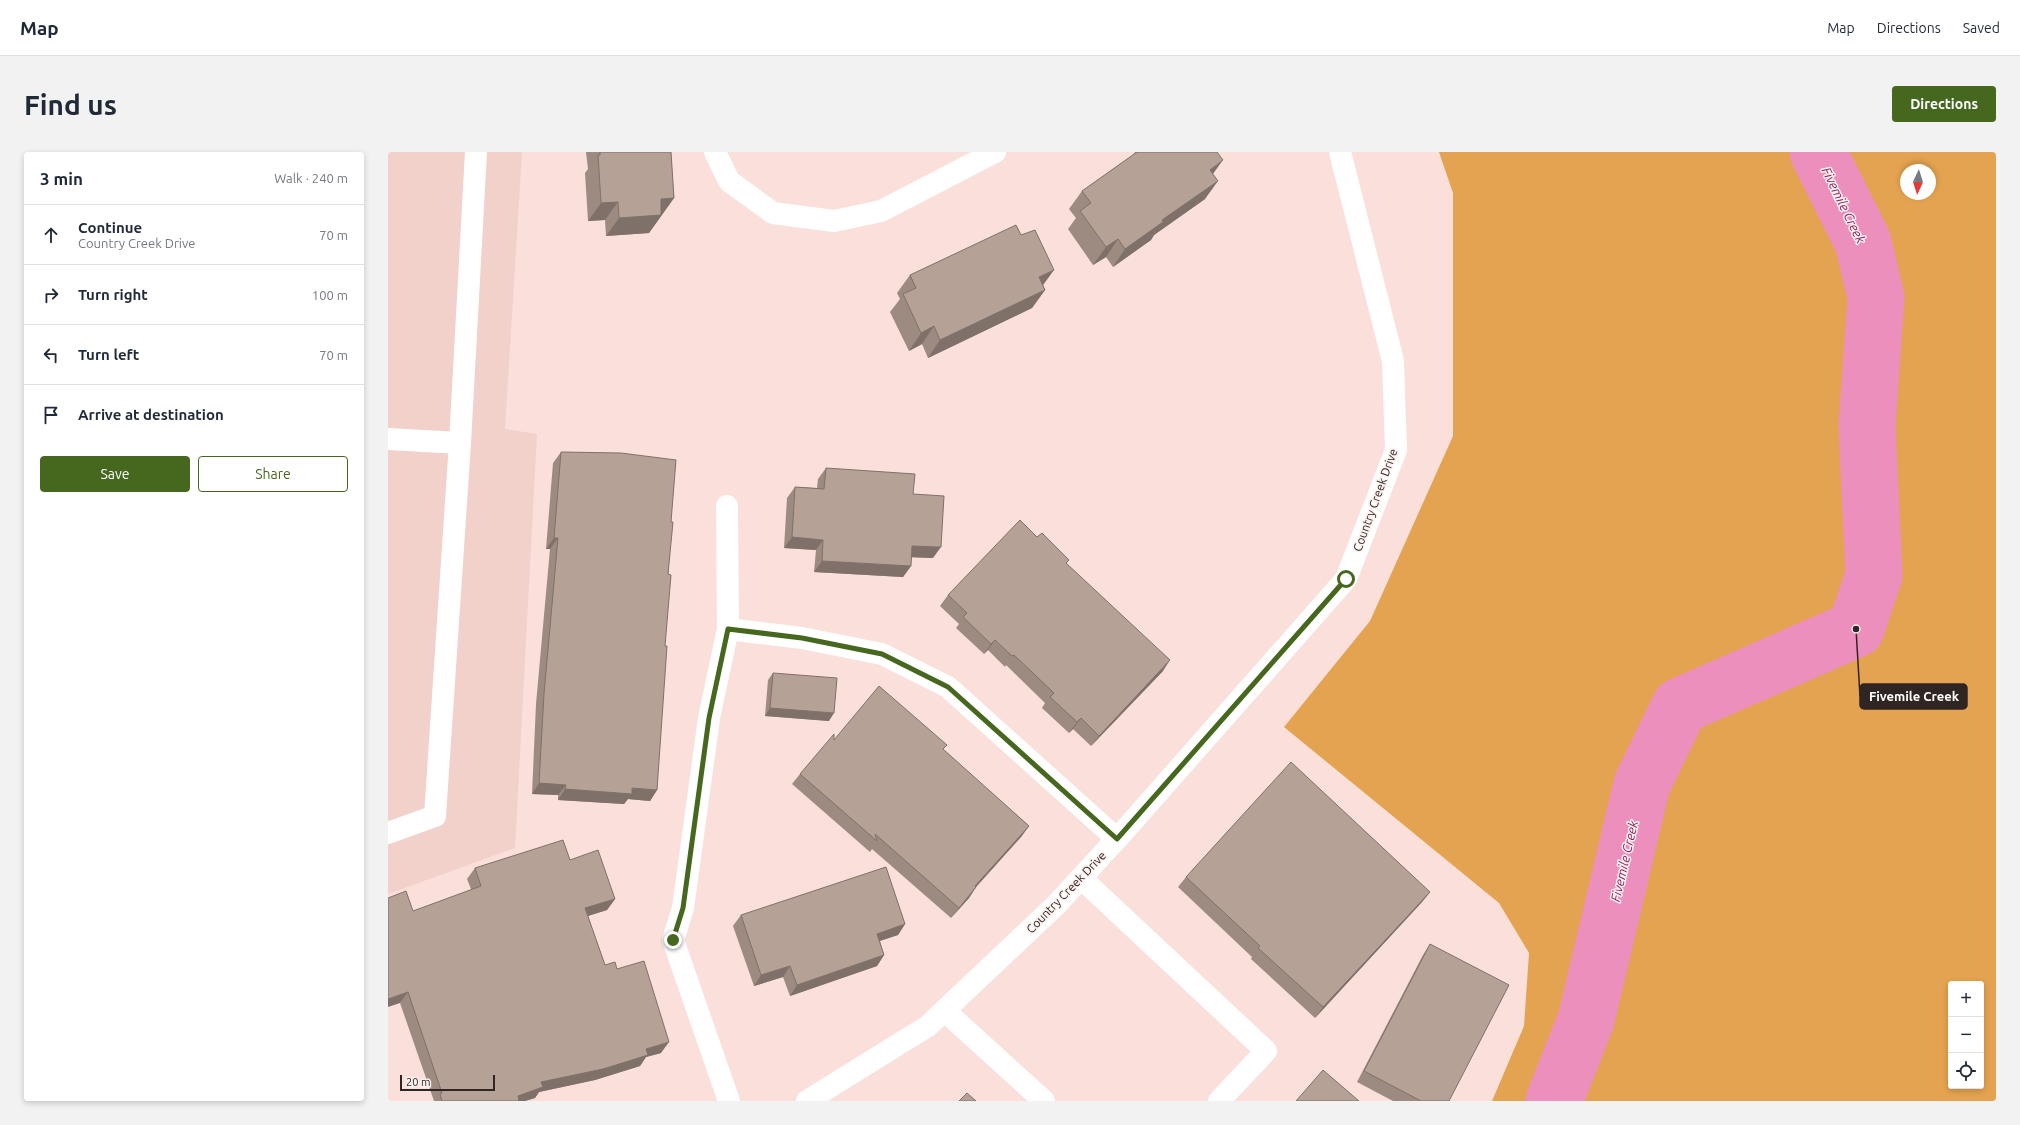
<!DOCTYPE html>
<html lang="en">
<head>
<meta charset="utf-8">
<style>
  :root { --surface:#fff; --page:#f2f2f3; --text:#1f2937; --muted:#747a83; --line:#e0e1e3; --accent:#45671e }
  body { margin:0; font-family:Ubuntu,sans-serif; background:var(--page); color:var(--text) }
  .controls { position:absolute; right:12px; bottom:12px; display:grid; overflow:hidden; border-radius:4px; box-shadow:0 2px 6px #0003 }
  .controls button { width:36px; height:36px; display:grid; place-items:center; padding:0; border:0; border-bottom:1px solid var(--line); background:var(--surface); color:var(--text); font:20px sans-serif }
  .compass { position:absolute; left:1512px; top:12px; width:36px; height:36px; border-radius:50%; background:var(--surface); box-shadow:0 2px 6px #0003; rotate:184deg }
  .scale { position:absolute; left:12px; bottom:10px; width:95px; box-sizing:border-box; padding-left:4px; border:2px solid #2f2624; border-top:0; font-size:11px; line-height:14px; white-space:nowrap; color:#2f2624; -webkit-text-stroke:3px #fbf1ef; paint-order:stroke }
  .stop { position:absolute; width:12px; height:12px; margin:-9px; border:3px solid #45671e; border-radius:50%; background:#fff }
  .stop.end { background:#45671e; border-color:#fff; box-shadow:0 1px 4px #0008 }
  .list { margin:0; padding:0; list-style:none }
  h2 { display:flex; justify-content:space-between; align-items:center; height:52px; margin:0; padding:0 16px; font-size:17px }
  h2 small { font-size:13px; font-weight:400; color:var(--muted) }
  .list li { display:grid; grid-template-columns:26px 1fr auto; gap:12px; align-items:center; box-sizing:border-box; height:60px; padding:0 16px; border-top:1px solid var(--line) }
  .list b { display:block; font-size:15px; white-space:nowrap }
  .list p { margin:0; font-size:13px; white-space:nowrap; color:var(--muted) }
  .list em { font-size:13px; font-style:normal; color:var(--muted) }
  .actions { display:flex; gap:8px; padding:12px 16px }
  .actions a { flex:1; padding:9px 0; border:1px solid var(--accent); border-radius:4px; text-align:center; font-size:14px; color:var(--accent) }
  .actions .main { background:var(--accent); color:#fff }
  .icon { flex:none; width:22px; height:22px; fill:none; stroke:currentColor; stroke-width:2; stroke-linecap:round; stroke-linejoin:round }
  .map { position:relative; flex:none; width:1608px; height:949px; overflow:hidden; border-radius:4px }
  header { display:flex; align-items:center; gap:24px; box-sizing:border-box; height:56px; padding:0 20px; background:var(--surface); border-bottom:1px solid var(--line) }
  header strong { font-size:19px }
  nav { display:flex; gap:22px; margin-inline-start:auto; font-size:14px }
  .intro { display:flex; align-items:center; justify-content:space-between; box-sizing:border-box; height:96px; padding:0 24px }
  h1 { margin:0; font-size:28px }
  .button { padding:10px 18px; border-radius:4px; background:var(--accent); color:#fff; font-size:14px; font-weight:700 }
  main { display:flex; gap:24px; padding:0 24px }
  aside { flex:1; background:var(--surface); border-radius:4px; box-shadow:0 2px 6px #0003 }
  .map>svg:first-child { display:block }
  .built { fill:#f2d1ca }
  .forest { fill:#e4a350; fill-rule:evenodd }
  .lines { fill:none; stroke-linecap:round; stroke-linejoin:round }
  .river { stroke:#ed8fbd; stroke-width:57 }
  .minor { stroke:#fff; stroke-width:22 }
  .wall { fill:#9d8a81 }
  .shaded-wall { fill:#7f7169 }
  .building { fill:#b6a196; stroke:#7f7169 }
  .route { stroke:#45671e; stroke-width:5 }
  .labels { text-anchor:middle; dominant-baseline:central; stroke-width:3; stroke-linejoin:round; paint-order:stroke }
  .street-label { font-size:12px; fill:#2f2624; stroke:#fbf1ef }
  .water-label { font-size:13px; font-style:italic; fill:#8a1e5d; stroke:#fbf1ef }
  .leader { fill:none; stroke:#2f2624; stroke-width:1.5 }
  .callout-dot { fill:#2f2624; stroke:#fbf1ef; stroke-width:1.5 }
  .callout { fill:#2f2624; stroke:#2f2624; stroke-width:1.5 }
  .callout-label { font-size:13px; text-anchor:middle; font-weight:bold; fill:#fff }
</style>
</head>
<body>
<header>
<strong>Map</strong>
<nav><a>Map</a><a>Directions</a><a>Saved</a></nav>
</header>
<div class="intro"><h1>Find us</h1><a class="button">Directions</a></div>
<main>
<aside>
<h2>3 min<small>Walk · 240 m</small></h2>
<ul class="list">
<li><svg class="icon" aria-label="ahead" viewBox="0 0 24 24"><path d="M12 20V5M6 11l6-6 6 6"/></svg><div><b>Continue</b><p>Country Creek Drive</p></div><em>70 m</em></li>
<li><svg class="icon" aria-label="right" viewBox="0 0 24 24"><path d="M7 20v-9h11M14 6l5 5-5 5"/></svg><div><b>Turn right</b></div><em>100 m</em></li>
<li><svg class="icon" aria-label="left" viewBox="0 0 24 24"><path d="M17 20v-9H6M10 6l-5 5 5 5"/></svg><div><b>Turn left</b></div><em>70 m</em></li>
<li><svg class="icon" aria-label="arrive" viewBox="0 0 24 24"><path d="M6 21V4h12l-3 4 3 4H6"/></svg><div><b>Arrive at destination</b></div></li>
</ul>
<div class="actions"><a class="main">Save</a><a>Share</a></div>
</aside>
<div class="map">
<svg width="1608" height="949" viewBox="0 0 1608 949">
  <rect width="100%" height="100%" fill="#fadfdb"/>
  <!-- built -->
  <path class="built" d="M 0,0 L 134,0 L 117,277 L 149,282 L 127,696 L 0,742 Z"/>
  <!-- forest -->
  <path class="forest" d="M 1051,0 L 1608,0 L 1608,949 L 1104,949 L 1136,874 L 1141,801 L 1111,751 L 896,575 L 982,469 L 1065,284 L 1065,41 ZM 1518,18 L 1542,18 L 1542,42 L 1518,42 ZM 1563,832 L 1593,832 L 1593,934 L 1563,934 Z"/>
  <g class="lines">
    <!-- river -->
    <path class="river" d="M 1166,949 L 1198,868 L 1254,632 L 1292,554 L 1468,477 L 1486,423 L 1479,274 L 1488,145 L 1475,90 L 1430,0"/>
    <!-- minor -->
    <g class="minor">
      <path d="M 327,0 L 341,29 L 385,61 L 446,69 L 493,59 L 607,0"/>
      <path d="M 0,287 L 72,291 L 47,664 L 0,681"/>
      <path d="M 72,291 L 88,0"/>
      <path d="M 339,354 L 340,477 L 321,566 L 295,756 L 285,788 L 341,949"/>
      <path d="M 340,477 L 414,486 L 494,502 L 560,535 L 729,687"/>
      <path d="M 693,726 L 878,899 L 831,949"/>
      <path d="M 557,859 L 656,949"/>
      <path d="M 419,949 L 540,874 L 669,752 L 736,679 L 958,427 L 1008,298 L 1005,209 L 952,0"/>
    </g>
  </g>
  <!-- wall -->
  <g class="wall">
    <path d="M 198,0 L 283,0 L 286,46 L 261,81 L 218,84 L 217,68 L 200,69 L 197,21 L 200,17 Z"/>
    <path d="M 747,0 L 829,0 L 825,22 L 817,47 L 766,83 L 763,88 L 725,115 L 718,105 L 705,113 L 680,77 L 688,66 L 681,57 L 694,39 L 745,3 Z"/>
    <path d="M 522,123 L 655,133 L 657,138 L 644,156 L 540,206 L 534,192 L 521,199 L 502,160 L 512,147 L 509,141 Z"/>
    <path d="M 173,300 L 283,370 L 269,638 L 262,649 L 240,647 L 236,652 L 170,648 L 170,643 L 144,642 L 148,552 L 162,397 L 158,397 L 165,311 Z"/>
    <path d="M 438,316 L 525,342 L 545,406 L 523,405 L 523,414 L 515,425 L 426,420 L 428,398 L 396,396 L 399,346 L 407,335 L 429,336 L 430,327 Z"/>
    <path d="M 649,385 L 678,412 L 775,519 L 703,594 L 685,577 L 681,581 L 654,556 L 657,551 L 618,513 L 617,515 L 600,498 L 596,502 L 568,476 L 571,472 L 552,454 L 560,443 Z"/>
    <path d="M 385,521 L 441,569 L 377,564 L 380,528 Z"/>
    <path d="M 446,588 L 555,598 L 641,674 L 633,685 L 588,735 L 581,746 L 563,766 L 484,697 L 482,700 L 404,632 L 412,622 Z"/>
    <path d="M 182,708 L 227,747 L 219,758 L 200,764 L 217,813 L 229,817 L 273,901 L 258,905 L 252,914 L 207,928 L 151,940 L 147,946 L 137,949 L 46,949 L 12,851 L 83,737 L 79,727 L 87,716 Z"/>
    <path d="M 798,725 L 1042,740 L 1034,750 L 927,866 L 863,807 L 864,805 L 790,735 Z"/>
    <path d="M 353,763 L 517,772 L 510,783 L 492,789 L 496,803 L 489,814 L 402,844 L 395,825 L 366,834 L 345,774 Z"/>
    <path d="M 1042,792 L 1061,949 L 1005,949 L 969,930 L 1035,803 Z"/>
  </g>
  <!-- shaded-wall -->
  <g class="shaded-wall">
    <path d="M 835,8 L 822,26 L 822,18 Z"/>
    <path d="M 830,29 L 817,47 L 766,83 L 763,88 L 725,115 L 737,97 L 774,68 Z"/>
    <path d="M 286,46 L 261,81 L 218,84 L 231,66 L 273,47 Z"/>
    <path d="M 230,50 L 217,68 L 200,69 L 213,51 Z"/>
    <path d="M 730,87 L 718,105 L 705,113 L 718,95 Z"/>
    <path d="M 666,118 L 653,136 L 651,125 Z"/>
    <path d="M 657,138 L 644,156 L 540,206 L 552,188 Z"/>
    <path d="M 546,174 L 534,192 L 521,199 L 533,181 Z"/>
    <path d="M 404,385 L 435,388 L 428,398 L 396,396 Z"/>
    <path d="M 166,386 L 170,386 L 162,397 L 158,397 Z"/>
    <path d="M 524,394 L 553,395 L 545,406 L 516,405 Z"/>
    <path d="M 434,409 L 523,414 L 515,425 L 426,420 Z"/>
    <path d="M 607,488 L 600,498 L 596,502 L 603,492 Z"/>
    <path d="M 782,508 L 775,519 L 703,594 L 711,584 Z"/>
    <path d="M 382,556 L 446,561 L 441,569 L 377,564 Z"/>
    <path d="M 693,566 L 685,577 L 681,581 L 689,570 Z"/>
    <path d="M 151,631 L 178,633 L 170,643 L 144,642 Z"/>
    <path d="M 244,636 L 269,638 L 262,649 L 240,647 L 236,652 L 170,648 L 177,637 Z"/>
    <path d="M 641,674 L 633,685 L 579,745 L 587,734 Z"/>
    <path d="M 588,735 L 581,746 L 563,766 L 571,756 Z"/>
    <path d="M 1042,740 L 1034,750 L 927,866 L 935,855 Z"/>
    <path d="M 227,747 L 219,758 L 190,767 L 197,756 Z"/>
    <path d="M 517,772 L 510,783 L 482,792 L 489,782 Z"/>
    <path d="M 496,803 L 489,814 L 402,844 L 409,833 Z"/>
    <path d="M 402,814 L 395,825 L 366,834 L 373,823 Z"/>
    <path d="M 20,840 L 12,851 L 0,855 L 0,847 Z"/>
    <path d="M 281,890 L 273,901 L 258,905 L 252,914 L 207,928 L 151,940 L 147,946 L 137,949 L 126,949 L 130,944 L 153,930 Z"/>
  </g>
  <!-- building -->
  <g class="building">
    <path d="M 212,0 L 283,0 L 286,46 L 273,47 L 273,63 L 231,66 L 230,50 L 213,51 L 210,3 L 212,3 Z"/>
    <path d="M 749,0 L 829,0 L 835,8 L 822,18 L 830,29 L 774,68 L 775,70 L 737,97 L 730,87 L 718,95 L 692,59 L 703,51 L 694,39 Z"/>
    <path d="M 628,73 L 633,83 L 647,78 L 666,118 L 651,125 L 657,138 L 552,188 L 546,174 L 533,181 L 515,142 L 528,136 L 522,123 Z"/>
    <path d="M 173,300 L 233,301 L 288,308 L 283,370 L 285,370 L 280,422 L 283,423 L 277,494 L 279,494 L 269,638 L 244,636 L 244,642 L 177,637 L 178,633 L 151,631 L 156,542 L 170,386 L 166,386 Z"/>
    <path d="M 438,316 L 527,322 L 525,342 L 556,344 L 553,395 L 524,394 L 523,414 L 434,409 L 435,388 L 404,385 L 407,335 L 436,337 Z"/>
    <path d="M 632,368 L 649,385 L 654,381 L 681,408 L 678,411 L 782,508 L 711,584 L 693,566 L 689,570 L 662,545 L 666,541 L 626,503 L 624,504 L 607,488 L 603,492 L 575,465 L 579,461 L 560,443 Z"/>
    <path d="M 385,521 L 449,526 L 446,561 L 382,556 Z"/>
    <path d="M 491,534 L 559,593 L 555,597 L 641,674 L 587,734 L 588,735 L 571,756 L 487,682 L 489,689 L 412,622 L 446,582 L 446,588 Z"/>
    <path d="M 903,610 L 1042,740 L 935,855 L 870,796 L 872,794 L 798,725 Z"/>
    <path d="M 175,688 L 182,708 L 210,698 L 227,747 L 197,756 L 217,813 L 227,810 L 229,817 L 256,809 L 281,890 L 258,897 L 260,903 L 215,917 L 153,930 L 155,935 L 130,944 L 131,949 L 54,949 L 52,942 L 54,941 L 20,840 L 0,847 L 0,746 L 18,739 L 25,759 L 93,734 L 87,716 Z"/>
    <path d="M 498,715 L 517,772 L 489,782 L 496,803 L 409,833 L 402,814 L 373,823 L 353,763 Z"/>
    <path d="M 1042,792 L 1121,833 L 1061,949 L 1033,949 L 976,919 Z"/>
    <path d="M 935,918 L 971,949 L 908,949 Z"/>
    <path d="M 579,941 L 588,949 L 571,949 Z"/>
  </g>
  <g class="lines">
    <!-- route -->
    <path class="route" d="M 285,788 L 295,756 L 321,566 L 340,477 L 414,486 L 494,502 L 560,535 L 729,687 L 958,427"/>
  </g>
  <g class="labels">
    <!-- street labels -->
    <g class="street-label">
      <text transform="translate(987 348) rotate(-70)">Country Creek Drive</text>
      <text transform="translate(678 740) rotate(-46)">Country Creek Drive</text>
    </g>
    <!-- water labels -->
    <g class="water-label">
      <text transform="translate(1456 53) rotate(64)">Fivemile Creek</text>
      <text transform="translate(1236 709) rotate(-77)">Fivemile Creek</text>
    </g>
  </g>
  <!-- callouts -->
  <path class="leader" d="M1468 477L1472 544"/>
  <circle class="callout-dot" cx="1468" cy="477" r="4"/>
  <rect class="callout" x="1472" y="532" width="107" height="25" rx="4"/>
  <g class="callout-label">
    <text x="1526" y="549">Fivemile Creek</text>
  </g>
</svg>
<div class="controls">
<button>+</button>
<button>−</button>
<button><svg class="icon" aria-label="locate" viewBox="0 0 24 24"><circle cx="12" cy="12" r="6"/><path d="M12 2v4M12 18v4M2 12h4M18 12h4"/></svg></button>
</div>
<svg class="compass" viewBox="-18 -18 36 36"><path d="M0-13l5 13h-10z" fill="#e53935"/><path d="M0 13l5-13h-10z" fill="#747a83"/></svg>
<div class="scale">20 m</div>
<div class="stop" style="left:958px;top:427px"></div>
<div class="stop end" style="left:285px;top:788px"></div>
</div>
</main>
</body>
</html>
